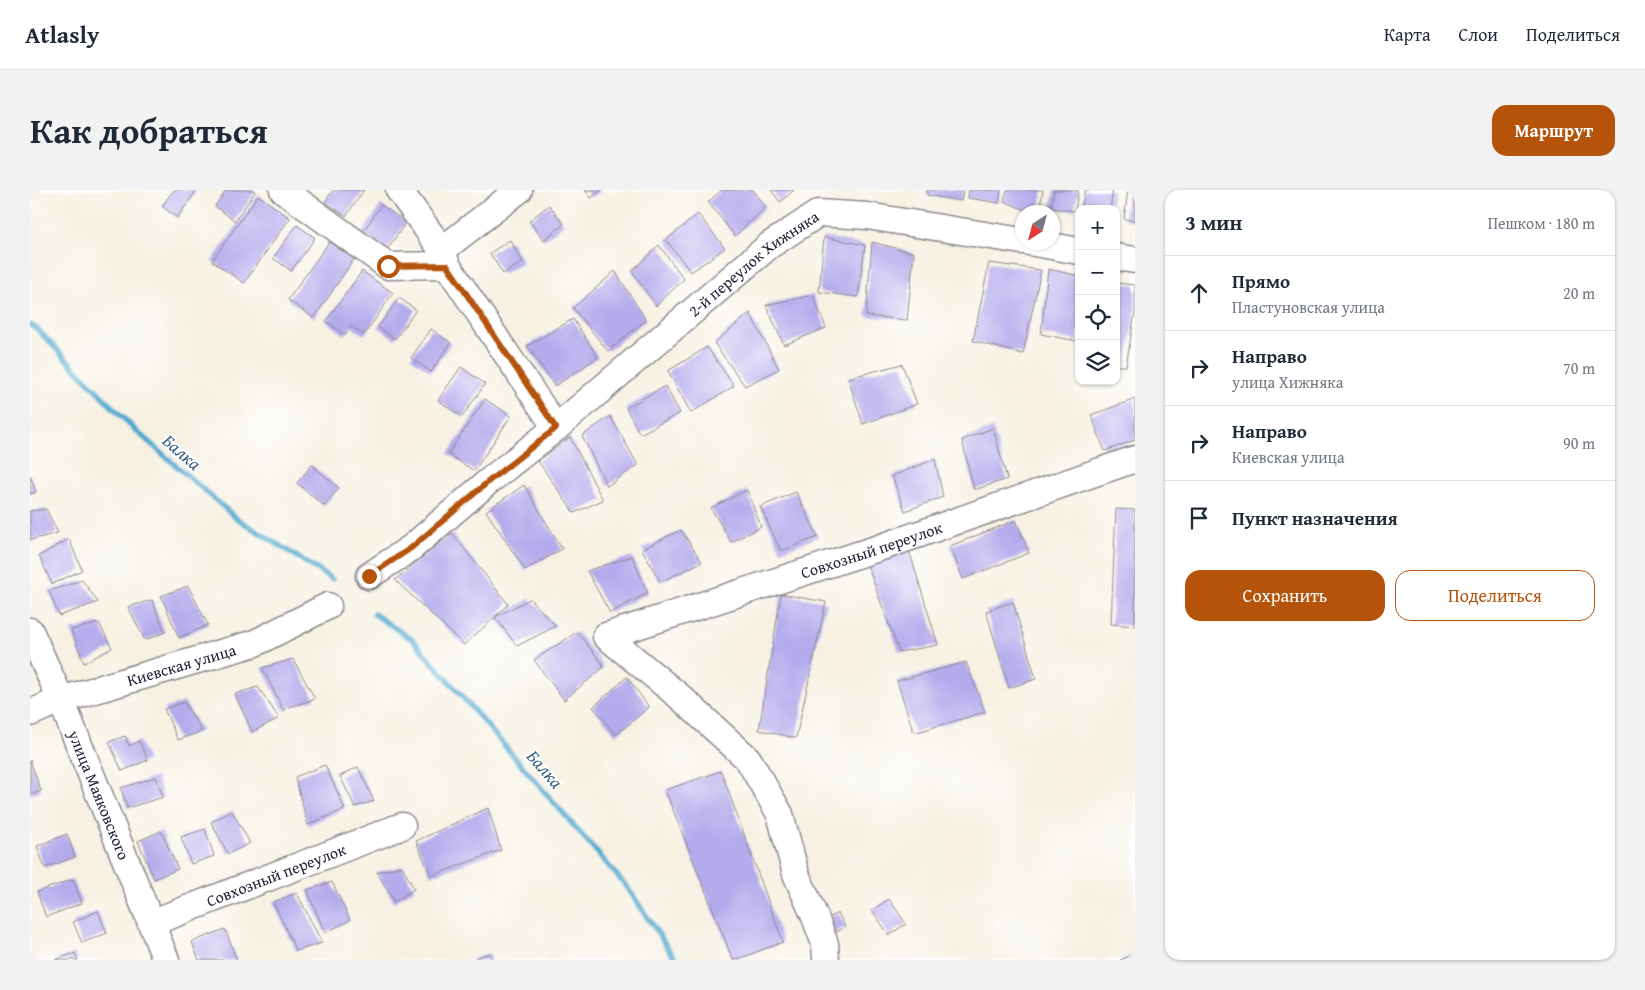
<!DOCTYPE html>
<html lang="ru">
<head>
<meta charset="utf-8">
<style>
  :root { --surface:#fff; --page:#f2f2f3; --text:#1f2937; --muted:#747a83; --line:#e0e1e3; --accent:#b45309 }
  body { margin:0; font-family:"Gentium Book Plus",serif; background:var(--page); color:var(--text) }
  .controls { position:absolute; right:15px; top:15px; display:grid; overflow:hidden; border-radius:10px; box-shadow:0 1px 4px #0004 }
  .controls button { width:45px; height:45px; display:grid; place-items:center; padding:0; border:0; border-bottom:1px solid var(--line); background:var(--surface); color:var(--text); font:25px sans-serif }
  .compass { position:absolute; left:985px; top:15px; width:45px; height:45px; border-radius:50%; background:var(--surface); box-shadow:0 1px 4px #0004; rotate:216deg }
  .stop { position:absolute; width:15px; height:15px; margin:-11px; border:4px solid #b45309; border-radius:50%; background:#fff }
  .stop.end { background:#b45309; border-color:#fff; box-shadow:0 1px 5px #0008 }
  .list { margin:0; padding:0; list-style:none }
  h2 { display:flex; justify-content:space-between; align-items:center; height:65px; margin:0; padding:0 20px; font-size:21px }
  h2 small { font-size:16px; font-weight:400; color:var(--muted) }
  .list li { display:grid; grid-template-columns:32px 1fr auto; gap:15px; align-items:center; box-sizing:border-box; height:75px; padding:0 20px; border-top:1px solid var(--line) }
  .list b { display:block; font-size:19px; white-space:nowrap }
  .list p { margin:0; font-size:16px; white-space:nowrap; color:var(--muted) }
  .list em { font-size:16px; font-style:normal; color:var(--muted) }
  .actions { display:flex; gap:10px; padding:15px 20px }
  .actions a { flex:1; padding:11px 0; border:1px solid var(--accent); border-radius:15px; text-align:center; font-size:18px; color:var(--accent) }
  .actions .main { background:var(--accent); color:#fff }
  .icon { flex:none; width:28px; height:28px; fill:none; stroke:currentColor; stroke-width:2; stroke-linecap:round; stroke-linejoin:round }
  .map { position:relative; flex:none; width:1105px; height:770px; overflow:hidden; border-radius:15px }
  header { display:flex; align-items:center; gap:30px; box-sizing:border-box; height:70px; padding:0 25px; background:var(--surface); border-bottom:1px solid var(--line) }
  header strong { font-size:24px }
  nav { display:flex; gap:28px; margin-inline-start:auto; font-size:18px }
  .intro { display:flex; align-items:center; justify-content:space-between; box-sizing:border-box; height:120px; padding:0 30px }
  h1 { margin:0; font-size:35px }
  .button { padding:12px 22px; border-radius:15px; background:var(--accent); color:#fff; font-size:18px; font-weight:700 }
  main { display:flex; gap:30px; padding:0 30px }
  aside { flex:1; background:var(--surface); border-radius:15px; box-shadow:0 1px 4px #0004 }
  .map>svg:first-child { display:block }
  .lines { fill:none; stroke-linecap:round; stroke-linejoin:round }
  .stream { stroke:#51a9ce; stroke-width:5.5 }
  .building { fill:#b4abec }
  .minor-casing { stroke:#8c8a8e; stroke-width:29 }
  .minor { stroke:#fff; stroke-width:26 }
  .route { stroke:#b45309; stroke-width:6 }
  .labels { text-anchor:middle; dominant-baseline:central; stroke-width:4; stroke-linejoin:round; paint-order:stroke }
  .street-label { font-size:16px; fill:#22223b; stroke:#fff }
  .water-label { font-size:18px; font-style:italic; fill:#375f7d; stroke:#fff }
</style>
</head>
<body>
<header>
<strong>Atlasly</strong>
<nav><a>Карта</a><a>Слои</a><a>Поделиться</a></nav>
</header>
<div class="intro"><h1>Как добраться</h1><a class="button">Маршрут</a></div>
<main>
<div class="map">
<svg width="1105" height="770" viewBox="0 0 1105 770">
  <rect width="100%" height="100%" fill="#fff"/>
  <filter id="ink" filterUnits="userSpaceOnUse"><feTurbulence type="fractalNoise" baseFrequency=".02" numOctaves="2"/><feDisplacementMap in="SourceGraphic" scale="10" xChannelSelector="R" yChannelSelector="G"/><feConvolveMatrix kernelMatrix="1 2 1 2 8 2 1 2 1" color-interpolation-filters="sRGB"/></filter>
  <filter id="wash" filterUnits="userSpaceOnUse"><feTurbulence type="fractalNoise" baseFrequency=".0096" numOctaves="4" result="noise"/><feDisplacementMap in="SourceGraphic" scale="20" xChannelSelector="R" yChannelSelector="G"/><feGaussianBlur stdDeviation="1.12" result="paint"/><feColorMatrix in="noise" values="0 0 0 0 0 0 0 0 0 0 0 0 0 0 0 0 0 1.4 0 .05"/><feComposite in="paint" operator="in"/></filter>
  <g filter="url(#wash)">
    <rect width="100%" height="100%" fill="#f6f1e2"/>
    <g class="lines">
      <!-- stream -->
      <g class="stream">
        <path d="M 0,135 L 7,139 L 104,239 L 206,328 L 302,389"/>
        <path d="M 344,424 L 383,450 L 597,697 L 646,770"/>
      </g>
    </g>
    <g id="blocks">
      <!-- building -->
      <g class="building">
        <path d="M 144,0 L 167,0 L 147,28 L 132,16 Z"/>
        <path d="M 196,0 L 223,0 L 225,2 L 205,31 L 185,16 Z"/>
        <path d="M 303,0 L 334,0 L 316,26 L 295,12 Z"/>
        <path d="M 555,0 L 572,0 L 561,8 Z"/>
        <path d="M 692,0 L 723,0 L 736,17 L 705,46 L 678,12 Z"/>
        <path d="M 741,0 L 764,0 L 750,12 Z"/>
        <path d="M 897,0 L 933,0 L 931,11 L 897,5 Z"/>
        <path d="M 939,0 L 971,0 L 969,13 L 938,8 Z"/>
        <path d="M 977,0 L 1013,0 L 1009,22 L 1000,22 L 974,11 Z"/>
        <path d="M 1024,0 L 1048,0 L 1045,21 L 1021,18 Z"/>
        <path d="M 1055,0 L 1083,0 L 1080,19 L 1051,19 Z"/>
        <path d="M 1098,0 L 1105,0 L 1105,31 L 1094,29 Z"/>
        <path d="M 228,5 L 260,28 L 214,93 L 182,71 Z"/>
        <path d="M 351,15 L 376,32 L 357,60 L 332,43 Z"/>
        <path d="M 519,15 L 534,34 L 514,50 L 499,31 Z"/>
        <path d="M 668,24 L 695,58 L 661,82 L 636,50 Z"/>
        <path d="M 267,35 L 285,48 L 261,81 L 243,68 Z"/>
        <path d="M 794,47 L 835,55 L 828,107 L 789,102 Z"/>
        <path d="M 480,50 L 493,72 L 473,84 L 460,63 Z"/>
        <path d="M 299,52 L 324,69 L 284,128 L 258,110 Z"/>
        <path d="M 842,52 L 884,63 L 877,130 L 836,126 Z"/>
        <path d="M 629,55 L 654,89 L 626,116 L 602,81 Z"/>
        <path d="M 959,73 L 1011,80 L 993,164 L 943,151 Z"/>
        <path d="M 1018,79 L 1049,86 L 1049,139 L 1047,151 L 1011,144 Z"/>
        <path d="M 332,81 L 363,103 L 334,145 L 321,136 L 315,145 L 296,131 Z"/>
        <path d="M 585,81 L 616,130 L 578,161 L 543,118 Z"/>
        <path d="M 1086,93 L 1105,95 L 1105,122 L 1096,176 L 1086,176 Z"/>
        <path d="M 783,105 L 796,138 L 754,155 L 736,115 Z"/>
        <path d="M 369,108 L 386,120 L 365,149 L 348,137 Z"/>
        <path d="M 720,123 L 749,179 L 715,196 L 684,153 Z"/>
        <path d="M 543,129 L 568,167 L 525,196 L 497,156 Z"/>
        <path d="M 401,139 L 421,153 L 401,182 L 381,168 Z"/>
        <path d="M 677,157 L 704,196 L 661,223 L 638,181 Z"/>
        <path d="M 872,174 L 887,214 L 833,234 L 818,188 Z"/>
        <path d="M 431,177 L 455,194 L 432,227 L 408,210 Z"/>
        <path d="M 635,196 L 650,223 L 610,244 L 596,218 Z"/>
        <path d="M 455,209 L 481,226 L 444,281 L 418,264 Z"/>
        <path d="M 1105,209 L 1105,250 L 1075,261 L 1061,225 Z"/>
        <path d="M 580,226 L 608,275 L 577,296 L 552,246 Z"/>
        <path d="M 963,238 L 977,289 L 944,300 L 932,250 Z"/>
        <path d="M 540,247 L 573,310 L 544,323 L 508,271 Z"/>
        <path d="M 905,269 L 913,307 L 875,321 L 862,286 Z"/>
        <path d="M 282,275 L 309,298 L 294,316 L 267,293 Z"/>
        <path d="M 0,285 L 6,302 L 0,304 Z"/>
        <path d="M 494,295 L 532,359 L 495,380 L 456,321 Z"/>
        <path d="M 717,300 L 731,337 L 701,352 L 681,318 Z"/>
        <path d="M 766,302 L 788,347 L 751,361 L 730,317 Z"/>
        <path d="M 16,319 L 28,343 L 0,350 L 0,321 Z"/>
        <path d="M 1086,319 L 1105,320 L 1105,436 L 1081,434 Z"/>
        <path d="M 986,330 L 999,363 L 933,389 L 920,356 Z"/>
        <path d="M 651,340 L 672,372 L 630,392 L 612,359 Z"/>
        <path d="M 422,343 L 478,414 L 465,427 L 500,409 L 526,436 L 487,456 L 465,427 L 434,455 L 365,390 Z"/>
        <path d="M 39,349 L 52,380 L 22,394 L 9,366 Z"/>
        <path d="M 879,360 L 908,455 L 869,462 L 837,374 Z"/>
        <path d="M 602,366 L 618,403 L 580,423 L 557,381 Z"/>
        <path d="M 52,390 L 68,412 L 29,426 L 19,401 Z"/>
        <path d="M 158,396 L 178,435 L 149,448 L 131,406 Z"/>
        <path d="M 751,404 L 796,412 L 766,548 L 729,540 Z"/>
        <path d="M 122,410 L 135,442 L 115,450 L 98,417 Z"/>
        <path d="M 983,412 L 1006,489 L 979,498 L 956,421 Z"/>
        <path d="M 69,433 L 82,458 L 54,473 L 41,440 Z"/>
        <path d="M 547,442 L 572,473 L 573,478 L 534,510 L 504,470 Z"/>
        <path d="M 263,469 L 285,509 L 256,518 L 254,521 L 232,478 Z"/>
        <path d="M 936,472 L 955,522 L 884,543 L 867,491 Z"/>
        <path d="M 597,487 L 619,517 L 586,545 L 563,517 Z"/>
        <path d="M 228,497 L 249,528 L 222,542 L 205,504 Z"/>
        <path d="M 154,512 L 172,541 L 148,550 L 134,519 Z"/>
        <path d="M 95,546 L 99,556 L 109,551 L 118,570 L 92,581 L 79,552 Z"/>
        <path d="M 0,570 L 11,601 L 0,605 Z"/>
        <path d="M 295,575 L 315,619 L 278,635 L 265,587 Z"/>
        <path d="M 328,577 L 344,611 L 325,617 L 310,586 Z"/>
        <path d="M 691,581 L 753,752 L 705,770 L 703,770 L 635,600 Z"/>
        <path d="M 126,587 L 133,607 L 97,618 L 91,598 Z"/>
        <path d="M 458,618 L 471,660 L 401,686 L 386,651 Z"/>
        <path d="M 202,621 L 220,653 L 198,664 L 181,632 Z"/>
        <path d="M 175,639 L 184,666 L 161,674 L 151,647 Z"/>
        <path d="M 131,641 L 148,679 L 124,689 L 108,651 Z"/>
        <path d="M 37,644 L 45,667 L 15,678 L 7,656 Z"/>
        <path d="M 372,676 L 384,699 L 364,712 L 347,682 Z"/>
        <path d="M 43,689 L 52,713 L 16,727 L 7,702 Z"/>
        <path d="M 302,692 L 320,730 L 295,743 L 277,700 Z"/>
        <path d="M 267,703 L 292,753 L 266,761 L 243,712 Z"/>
        <path d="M 859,709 L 876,734 L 859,745 L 842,720 Z"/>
        <path d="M 68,721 L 77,743 L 52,753 L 43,732 Z"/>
        <path d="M 808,723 L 815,737 L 803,744 L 795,730 Z"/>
        <path d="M 195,739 L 207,770 L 169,770 L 162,752 Z"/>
        <path d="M 45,763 L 48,770 L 25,770 Z"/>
        <path d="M 459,763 L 462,770 L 441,770 Z"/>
        <path d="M 1105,765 L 1105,770 L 1090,770 Z"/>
      </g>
    </g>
  </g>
  <g filter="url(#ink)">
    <use href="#blocks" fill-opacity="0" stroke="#8c8a8e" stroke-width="1"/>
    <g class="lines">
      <defs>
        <g id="minor">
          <path d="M 253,0 L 358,76 L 417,75"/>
          <path d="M 369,0 L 412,60 L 417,75 L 526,238"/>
          <path d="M 999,52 L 1049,61"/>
          <path d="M 412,60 L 489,0"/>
          <path d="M 1086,67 L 1105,70"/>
          <path id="s1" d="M 339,386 L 381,358 L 459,291 L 526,238 L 740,55 L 789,23 L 837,26 L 992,51"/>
          <path id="s2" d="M 0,441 L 31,510 L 136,770"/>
          <path id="s3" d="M 576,446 L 852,357 L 1105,269"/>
          <path d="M 576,446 L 650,507 L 718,569 L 750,624 L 766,684 L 785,727 L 795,754 L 796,770"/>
          <path id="s4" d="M 0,523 L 31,510 L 225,453 L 298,416"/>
          <path id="s5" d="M 121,733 L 372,636"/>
        </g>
      </defs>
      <!-- minor casing -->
      <use href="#minor" class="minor-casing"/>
      <!-- minor -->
      <use href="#minor" class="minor"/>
    </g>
  </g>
  <g class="lines" filter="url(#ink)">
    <!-- route -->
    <path class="route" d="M 339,386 L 381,358 L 459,291 L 526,238 L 417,75 L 358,76"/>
  </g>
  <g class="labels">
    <!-- street labels -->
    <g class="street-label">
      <text stroke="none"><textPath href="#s1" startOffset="496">2-й переулок Хижняка</textPath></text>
      <text stroke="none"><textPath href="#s3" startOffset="279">Совхозный переулок</textPath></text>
      <text stroke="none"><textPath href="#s4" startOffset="159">Киевская улица</textPath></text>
      <text stroke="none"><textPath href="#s2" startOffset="178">улица Маяковского</textPath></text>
      <text stroke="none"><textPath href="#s5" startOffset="134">Совхозный переулок</textPath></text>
    </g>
    <!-- water labels -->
    <g class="water-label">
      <text transform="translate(152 262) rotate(41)">Балка</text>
      <text transform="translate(515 579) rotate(49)">Балка</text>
    </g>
  </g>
</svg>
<div class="controls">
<button>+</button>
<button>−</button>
<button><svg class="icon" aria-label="locate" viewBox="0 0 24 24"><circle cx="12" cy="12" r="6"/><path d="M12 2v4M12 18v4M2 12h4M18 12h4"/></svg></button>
<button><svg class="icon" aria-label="layers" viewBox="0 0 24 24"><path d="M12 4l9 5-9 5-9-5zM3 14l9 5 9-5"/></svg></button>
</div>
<svg class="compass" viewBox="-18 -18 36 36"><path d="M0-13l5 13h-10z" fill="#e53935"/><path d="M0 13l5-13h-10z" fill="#747a83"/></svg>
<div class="stop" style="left:358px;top:76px"></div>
<div class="stop end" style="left:339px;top:386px"></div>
</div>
<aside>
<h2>3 мин<small>Пешком · 180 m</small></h2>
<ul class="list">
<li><svg class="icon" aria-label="ahead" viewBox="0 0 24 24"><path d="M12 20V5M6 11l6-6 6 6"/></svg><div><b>Прямо</b><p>Пластуновская улица</p></div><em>20 m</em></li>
<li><svg class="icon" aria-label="right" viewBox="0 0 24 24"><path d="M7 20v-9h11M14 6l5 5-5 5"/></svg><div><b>Направо</b><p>улица Хижняка</p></div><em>70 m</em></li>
<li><svg class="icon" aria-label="right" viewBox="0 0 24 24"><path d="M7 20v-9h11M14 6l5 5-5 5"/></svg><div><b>Направо</b><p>Киевская улица</p></div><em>90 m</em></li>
<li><svg class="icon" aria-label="arrive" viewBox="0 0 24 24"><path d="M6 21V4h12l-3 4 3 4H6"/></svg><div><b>Пункт назначения</b></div></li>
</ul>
<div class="actions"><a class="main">Сохранить</a><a>Поделиться</a></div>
</aside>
</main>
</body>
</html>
